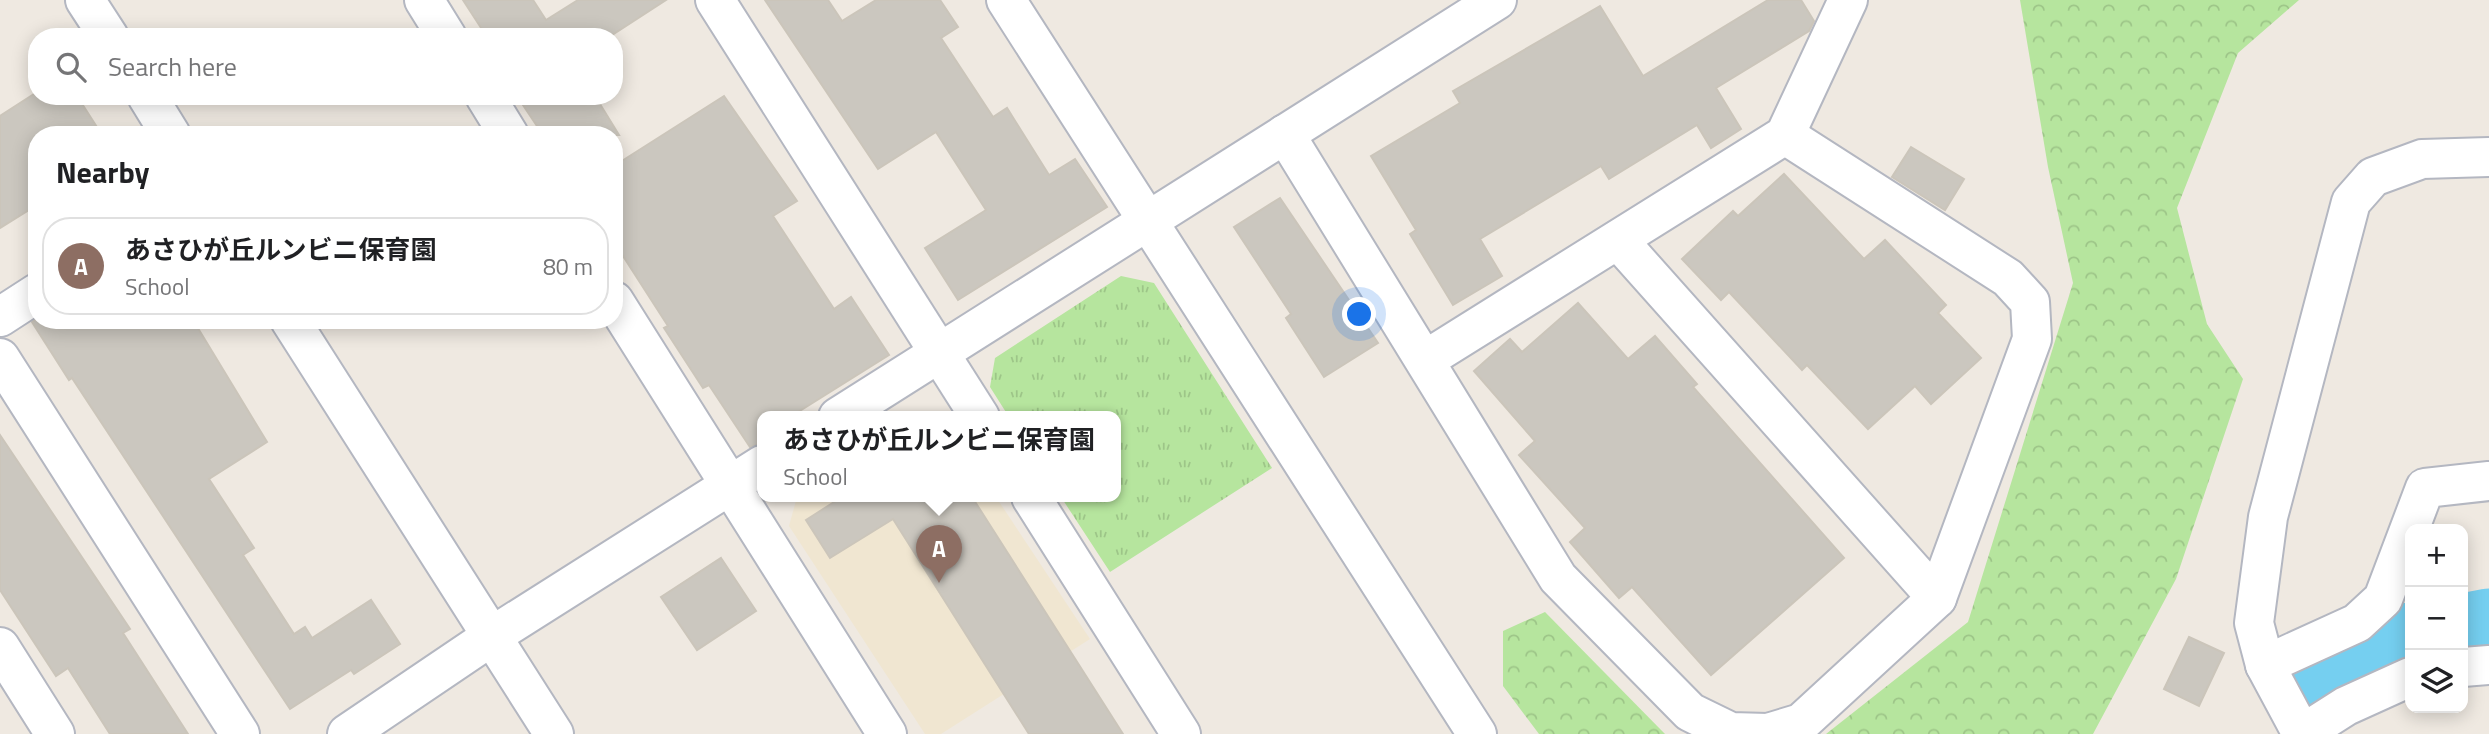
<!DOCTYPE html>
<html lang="en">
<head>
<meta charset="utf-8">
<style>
  :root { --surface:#fff; --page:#f6f6f6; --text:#202124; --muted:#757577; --line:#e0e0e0; --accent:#1a73e8 }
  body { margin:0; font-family:"Titillium Web","Noto Sans JP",sans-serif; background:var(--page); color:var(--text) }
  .controls { position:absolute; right:21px; bottom:21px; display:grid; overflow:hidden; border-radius:14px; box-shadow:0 4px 18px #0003 }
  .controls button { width:63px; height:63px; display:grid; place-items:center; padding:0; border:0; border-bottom:2px solid var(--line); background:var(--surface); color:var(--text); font:35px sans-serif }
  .you { position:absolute; left:1360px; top:315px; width:24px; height:24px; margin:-18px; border:5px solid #fff; border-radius:50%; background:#1a73e8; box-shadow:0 0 0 10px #1a73e833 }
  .badge { display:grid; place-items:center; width:46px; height:46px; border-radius:50%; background:var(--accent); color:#fff; font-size:23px; font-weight:700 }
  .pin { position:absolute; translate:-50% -58px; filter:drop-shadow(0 2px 4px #0008) }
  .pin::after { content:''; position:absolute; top:37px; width:24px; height:21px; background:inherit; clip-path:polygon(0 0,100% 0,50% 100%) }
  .popup { position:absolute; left:757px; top:411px; width:364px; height:91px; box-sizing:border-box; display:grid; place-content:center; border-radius:14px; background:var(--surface); filter:drop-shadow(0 2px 5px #0005); font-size:23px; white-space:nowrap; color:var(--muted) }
  .popup b { font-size:26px; color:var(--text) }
  .popup::after { content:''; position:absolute; left:50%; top:100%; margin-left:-14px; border:14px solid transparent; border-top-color:var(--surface) }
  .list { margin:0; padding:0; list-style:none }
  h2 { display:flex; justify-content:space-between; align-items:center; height:91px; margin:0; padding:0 28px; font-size:30px }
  h2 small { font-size:23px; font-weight:400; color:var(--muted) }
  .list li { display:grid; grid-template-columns:46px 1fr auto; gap:21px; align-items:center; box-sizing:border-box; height:98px; margin:0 14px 14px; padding:0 14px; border:2px solid var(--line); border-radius:28px }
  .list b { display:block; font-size:26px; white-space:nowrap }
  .list p { margin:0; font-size:23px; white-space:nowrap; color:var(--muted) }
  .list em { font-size:23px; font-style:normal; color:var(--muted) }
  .icon { flex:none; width:38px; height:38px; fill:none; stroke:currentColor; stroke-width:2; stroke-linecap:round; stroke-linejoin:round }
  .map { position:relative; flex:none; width:2489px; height:734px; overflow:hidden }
  .search { position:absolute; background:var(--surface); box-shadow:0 4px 18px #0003; left:28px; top:28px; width:595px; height:77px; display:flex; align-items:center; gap:18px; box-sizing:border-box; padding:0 24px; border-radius:28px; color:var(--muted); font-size:26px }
  .panel { position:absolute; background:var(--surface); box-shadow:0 4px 18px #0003; left:28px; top:126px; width:595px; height:203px; border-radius:28px }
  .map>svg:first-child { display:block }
  .education { fill:#f0e6d1 }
  .forest { fill:url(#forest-crowns) }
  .park { fill:url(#park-tufts) }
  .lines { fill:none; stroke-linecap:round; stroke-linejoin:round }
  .river { stroke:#75cff0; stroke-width:79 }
  .building { fill:#cbc7bf; stroke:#cbc5ba; stroke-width:2 }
  .minor-casing { stroke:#b4b7c1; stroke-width:42 }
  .tertiary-casing { stroke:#b4b7c1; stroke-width:42 }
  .minor { stroke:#fff; stroke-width:38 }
  .tertiary { stroke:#fff; stroke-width:38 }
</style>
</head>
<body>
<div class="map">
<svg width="2489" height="734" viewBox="0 0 2489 734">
  <defs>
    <pattern id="forest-crowns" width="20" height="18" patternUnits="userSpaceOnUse" patternTransform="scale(1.75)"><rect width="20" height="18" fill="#b6e59e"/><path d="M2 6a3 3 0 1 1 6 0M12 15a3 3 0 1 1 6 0" fill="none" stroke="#9dc588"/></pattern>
    <pattern id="park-tufts" width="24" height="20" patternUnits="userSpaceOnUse" patternTransform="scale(1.75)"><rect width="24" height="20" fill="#b6e59e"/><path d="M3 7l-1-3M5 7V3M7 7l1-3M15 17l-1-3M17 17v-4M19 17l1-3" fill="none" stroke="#9dc588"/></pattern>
  </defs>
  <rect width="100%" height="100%" fill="#efe9e1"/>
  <!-- education -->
  <path class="education" d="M 797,497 L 996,497 L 1090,639 L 941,734 L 925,734 L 789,526 Z"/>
  <!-- forest -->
  <g class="forest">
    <path d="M 2020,0 L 2299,0 L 2238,53 L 2177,208 L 2207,324 L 2243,379 L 2176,579 L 2093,734 L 1826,734 L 1968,622 L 2073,283 L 2048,167 Z"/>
    <path d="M 1545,612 L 1665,734 L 1539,734 L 1503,686 L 1503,631 Z"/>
  </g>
  <!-- park -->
  <path class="park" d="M 1121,276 L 1154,283 L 1272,468 L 1110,572 L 1061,497 L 1116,497 L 1116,417 L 1009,417 L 990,387 L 995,358 Z"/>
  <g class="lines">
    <!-- river -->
    <g class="river">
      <path d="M 2463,633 L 2489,628"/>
      <path d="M 2313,686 L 2376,648 L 2410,642"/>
    </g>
  </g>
  <!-- building -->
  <g class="building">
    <path d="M 463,0 L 533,0 L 546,20 L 578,0 L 666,0 L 609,37 L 487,37 Z"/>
    <path d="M 765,0 L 828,0 L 842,21 L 876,0 L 940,0 L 958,27 L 941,38 L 993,117 L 1007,108 L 1049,175 L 1075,159 L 1107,207 L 958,300 L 925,248 L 986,210 L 936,132 L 878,169 Z"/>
    <path d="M 1768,0 L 1801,0 L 1814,21 L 1809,31 L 1716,88 L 1741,129 L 1711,148 L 1697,125 L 1609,179 L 1601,166 L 1480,239 L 1502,276 L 1453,305 L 1410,234 L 1416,230 L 1371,156 L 1460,103 L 1453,91 L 1600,6 L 1643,76 Z"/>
    <path d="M 37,92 L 37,96 L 77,96 L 102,135 L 37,135 L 37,205 L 0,228 L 0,116 Z"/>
    <path d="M 517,96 L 595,96 L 619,135 L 543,135 Z"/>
    <path d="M 724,96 L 797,201 L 773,216 L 834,309 L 851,297 L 889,355 L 790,417 L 762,417 L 762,443 L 750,447 L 709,385 L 703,388 L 664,328 L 668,326 L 614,242 L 614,166 Z"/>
    <path d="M 1911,147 L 1964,179 L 1945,210 L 1892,177 Z"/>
    <path d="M 1784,174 L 1864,259 L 1885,240 L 1946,305 L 1938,313 L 1981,358 L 1931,404 L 1915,386 L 1868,429 L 1807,365 L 1802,370 L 1729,292 L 1721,300 L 1682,259 L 1733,211 L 1738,216 Z"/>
    <path d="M 1280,198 L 1378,343 L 1324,377 L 1286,318 L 1291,314 L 1234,227 Z"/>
    <path d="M 1578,303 L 1628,359 L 1655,336 L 1697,384 L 1693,387 L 1844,558 L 1711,675 L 1632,587 L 1619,598 L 1570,542 L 1585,528 L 1519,455 L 1535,441 L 1474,371 L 1510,339 L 1522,352 Z"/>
    <path d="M 35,320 L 193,320 L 267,442 L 209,479 L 254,548 L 243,555 L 294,634 L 305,627 L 312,638 L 371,600 L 400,644 L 354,674 L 351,670 L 290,709 L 72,378 L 69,380 L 32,322 Z"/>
    <path d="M 0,435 L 130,629 L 123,633 L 188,734 L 110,734 L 68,668 L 56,676 L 0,590 Z"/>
    <path d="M 842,497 L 972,497 L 1123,734 L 1029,734 L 893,519 L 830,558 L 806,520 Z"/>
    <path d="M 721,558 L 756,611 L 697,650 L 661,597 Z"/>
    <path d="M 2189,637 L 2224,653 L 2199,706 L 2164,689 Z"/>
  </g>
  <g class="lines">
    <defs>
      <g id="minor">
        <path d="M 424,0 L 447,37"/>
        <path d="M 715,0 L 980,417"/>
        <path d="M 1006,0 L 1477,734"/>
        <path d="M 485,96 L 509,135"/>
        <path d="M 1285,134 L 1558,578 L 1690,712 L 1731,732 L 1768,733 L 1801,723 L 1937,598 L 2032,339 L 2030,302 L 2008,278 L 1785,135"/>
        <path d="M 1618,240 L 1937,598"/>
        <path d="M 614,301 L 887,734"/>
        <path d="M 0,317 L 37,293"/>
        <path d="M 0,358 L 240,734"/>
        <path d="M 1425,360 L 1785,135 L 1848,0"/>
        <path d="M 838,417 L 1497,0"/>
        <path d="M 1031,497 L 1181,734"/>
        <path d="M 0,647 L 55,734"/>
        <path d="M 2265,665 L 2357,623 L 2383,599 L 2425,488 L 2489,481"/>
        <path d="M 347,734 L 492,636 L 762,465"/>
        <path d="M 2302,734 L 2265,665 L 2254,623 L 2268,517 L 2351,202 L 2373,177 L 2422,159 L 2489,157"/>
      </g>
      <g id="tertiary">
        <path d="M 85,0 L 109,37"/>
        <path d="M 147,96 L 171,135"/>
        <path d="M 290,320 L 554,734"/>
        <path d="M 2463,667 L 2489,665"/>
        <path d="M 2302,734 L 2346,706 L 2410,677"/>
      </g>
    </defs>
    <!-- minor casing -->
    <use href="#minor" class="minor-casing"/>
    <!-- tertiary casing -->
    <use href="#tertiary" class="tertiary-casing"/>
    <!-- minor -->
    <use href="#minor" class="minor"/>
    <!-- tertiary -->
    <use href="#tertiary" class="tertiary"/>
  </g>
</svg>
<div class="controls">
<button>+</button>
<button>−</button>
<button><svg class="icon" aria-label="layers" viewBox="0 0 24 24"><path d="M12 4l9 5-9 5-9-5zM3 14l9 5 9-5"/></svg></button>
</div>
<div class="you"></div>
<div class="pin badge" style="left:939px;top:583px;background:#8d6e63">A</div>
<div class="popup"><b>あさひが丘ルンビニ保育園</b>School</div>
<div class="search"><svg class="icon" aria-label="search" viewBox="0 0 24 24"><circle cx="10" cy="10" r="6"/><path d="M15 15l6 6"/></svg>Search here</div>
<section class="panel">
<h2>Nearby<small></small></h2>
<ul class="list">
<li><span class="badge" style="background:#8d6e63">A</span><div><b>あさひが丘ルンビニ保育園</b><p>School</p></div><em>80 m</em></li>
</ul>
</section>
</div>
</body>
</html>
